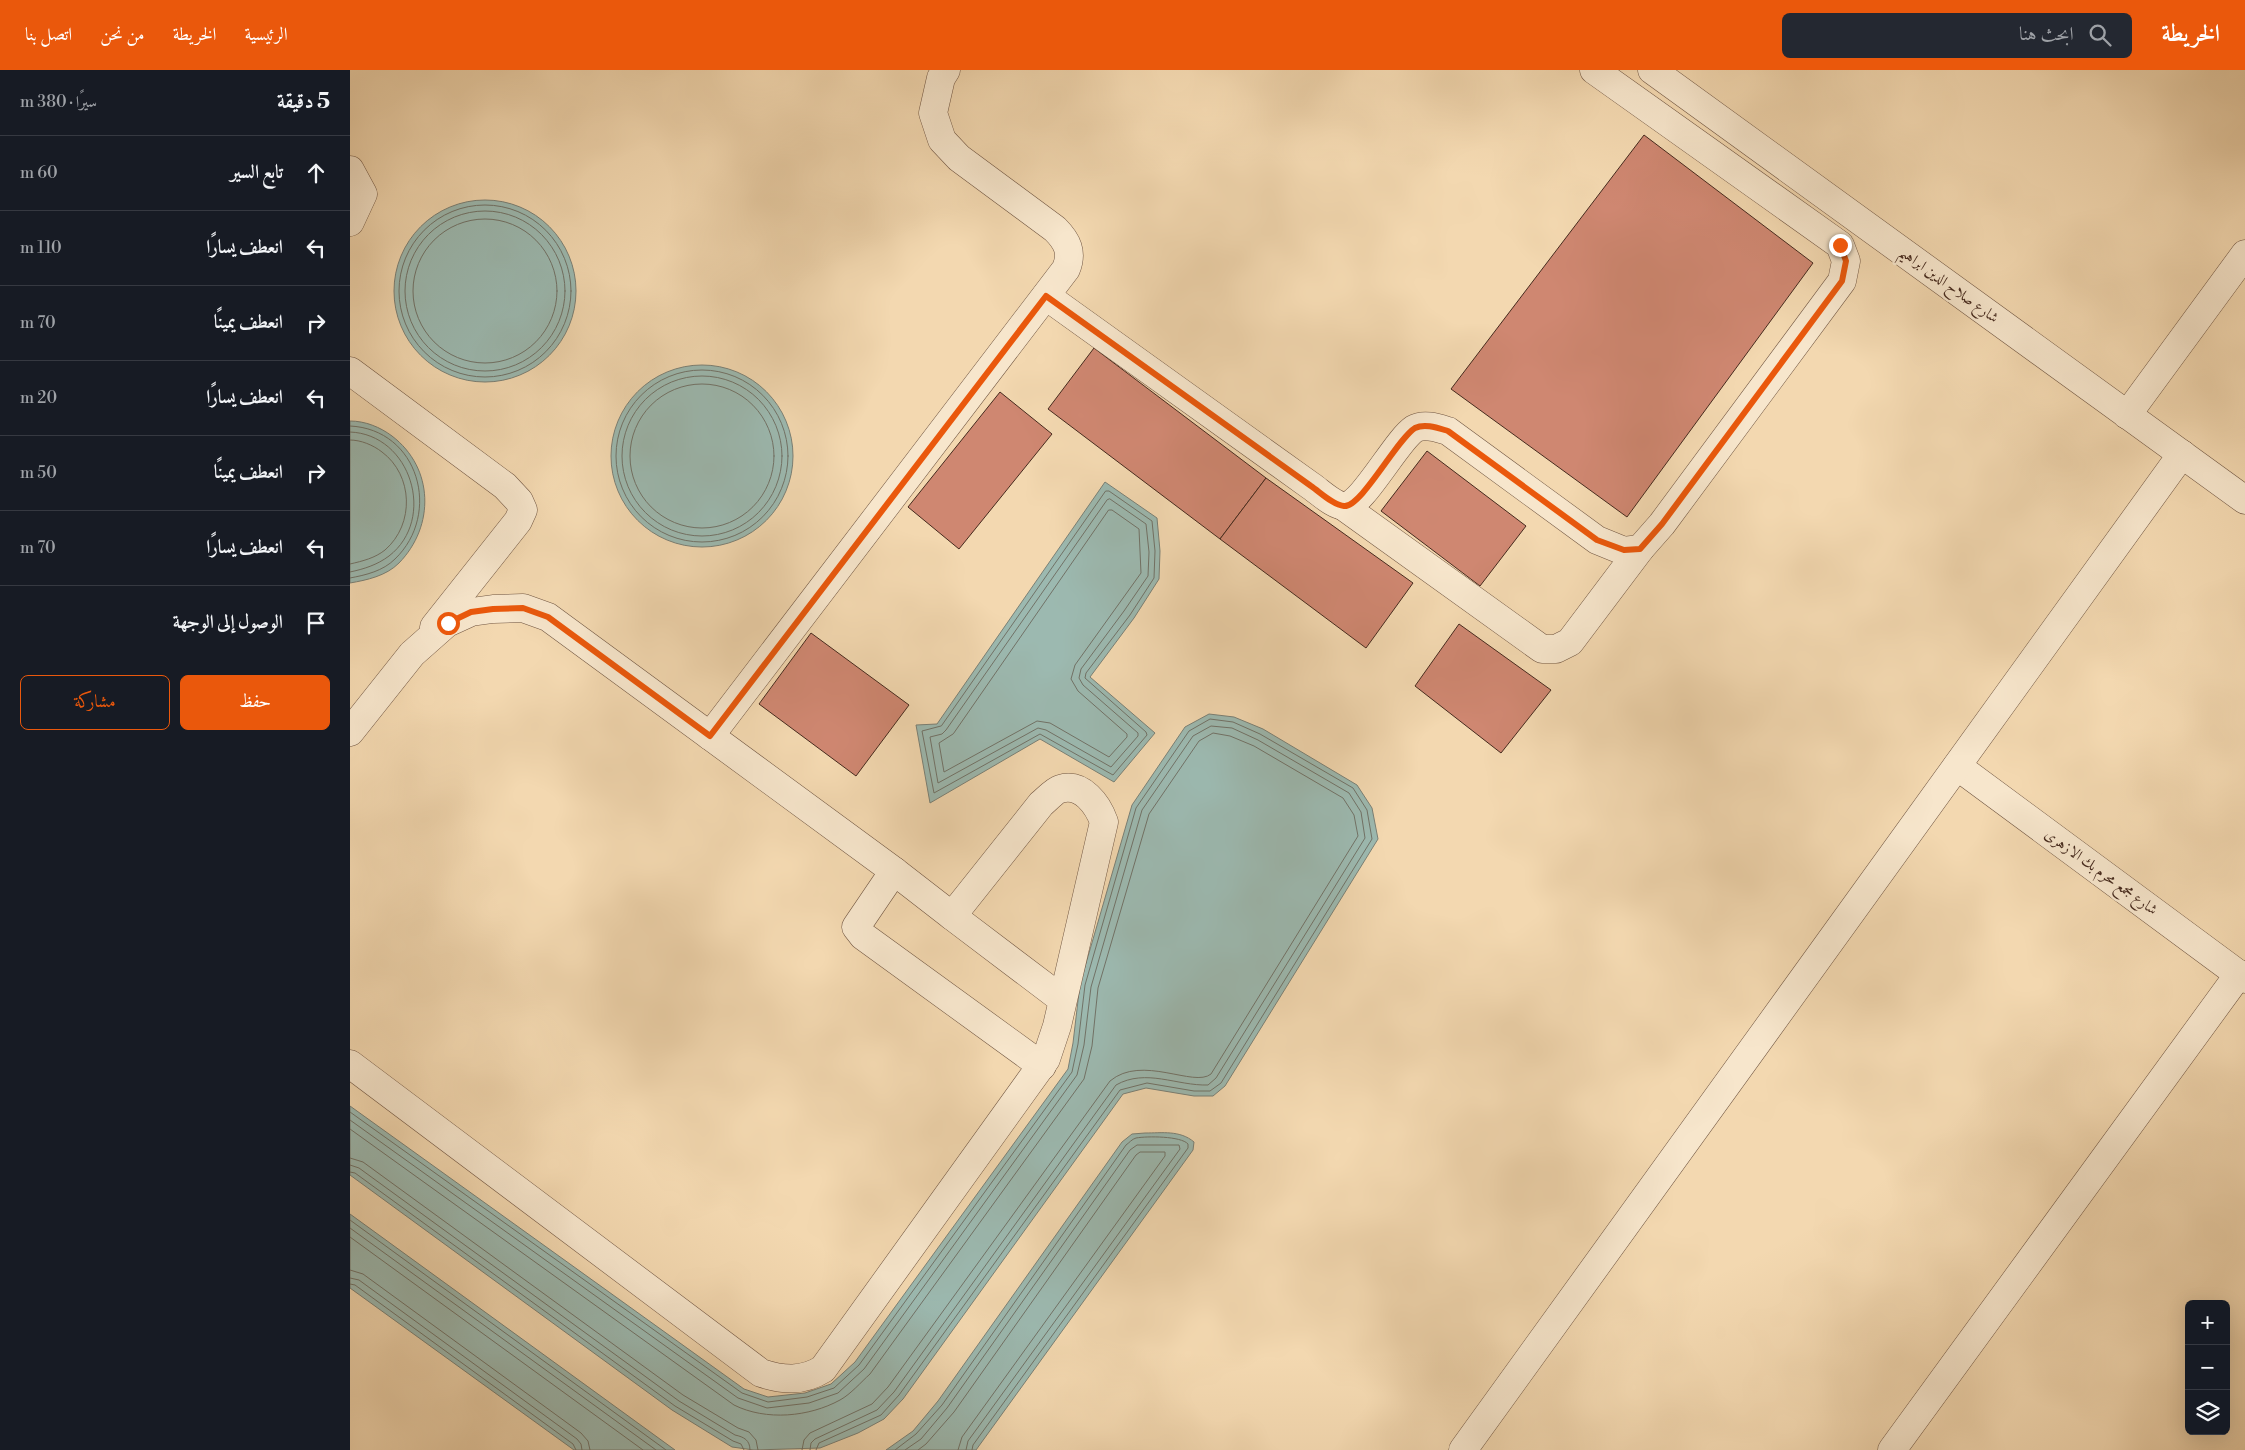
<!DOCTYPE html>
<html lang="ar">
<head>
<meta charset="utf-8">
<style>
  :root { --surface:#171b24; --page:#242831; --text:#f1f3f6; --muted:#9ea1a6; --line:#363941; --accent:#ea580c }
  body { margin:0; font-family:"Libre Bodoni",Amiri,serif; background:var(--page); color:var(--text); direction:rtl }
  .controls { position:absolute; right:15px; bottom:15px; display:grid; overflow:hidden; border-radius:8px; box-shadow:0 5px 20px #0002 }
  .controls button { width:45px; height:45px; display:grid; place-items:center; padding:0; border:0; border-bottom:1px solid var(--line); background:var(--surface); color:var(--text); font:25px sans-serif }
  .stop { position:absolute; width:15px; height:15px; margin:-11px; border:4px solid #ea580c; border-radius:50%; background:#fff }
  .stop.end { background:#ea580c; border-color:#fff; box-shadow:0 1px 5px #0008 }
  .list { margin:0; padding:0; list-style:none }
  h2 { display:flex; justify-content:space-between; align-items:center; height:65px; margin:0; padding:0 20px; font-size:21px }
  h2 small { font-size:16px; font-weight:400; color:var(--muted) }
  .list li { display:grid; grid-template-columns:32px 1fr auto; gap:15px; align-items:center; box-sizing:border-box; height:75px; padding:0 20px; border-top:1px solid var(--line) }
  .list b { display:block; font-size:19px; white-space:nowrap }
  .list em { font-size:16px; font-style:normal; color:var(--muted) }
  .actions { display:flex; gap:10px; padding:15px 20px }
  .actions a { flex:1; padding:11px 0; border:1px solid var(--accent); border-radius:8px; text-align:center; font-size:18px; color:var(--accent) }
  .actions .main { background:var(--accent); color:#fff }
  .icon { flex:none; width:28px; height:28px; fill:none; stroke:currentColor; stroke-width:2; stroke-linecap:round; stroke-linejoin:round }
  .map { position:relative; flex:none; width:1895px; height:1380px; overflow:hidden; direction:ltr }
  header { display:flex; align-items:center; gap:30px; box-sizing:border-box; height:70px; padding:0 25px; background:var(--accent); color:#fff }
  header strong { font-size:24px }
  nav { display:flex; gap:28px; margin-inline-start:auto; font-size:18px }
  .search { width:350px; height:45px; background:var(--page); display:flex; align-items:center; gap:12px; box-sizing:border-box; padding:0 18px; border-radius:8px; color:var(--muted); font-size:19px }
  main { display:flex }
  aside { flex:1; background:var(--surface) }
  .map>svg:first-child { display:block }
  .water { fill:#9cb9b0; stroke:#7a8076 }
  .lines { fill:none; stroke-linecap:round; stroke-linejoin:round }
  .shore { stroke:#717267; stroke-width:1 }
  .building { fill:#cf8771; stroke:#462a1e }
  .minor-casing { stroke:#715642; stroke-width:29 }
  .minor { stroke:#f7e6cc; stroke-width:28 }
  .route { stroke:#ea580c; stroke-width:6 }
  .labels { text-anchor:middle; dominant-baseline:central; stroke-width:4.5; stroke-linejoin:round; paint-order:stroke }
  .street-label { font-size:15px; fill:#462a1e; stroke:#f7e6cc }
</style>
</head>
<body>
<header>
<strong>الخريطة</strong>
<div class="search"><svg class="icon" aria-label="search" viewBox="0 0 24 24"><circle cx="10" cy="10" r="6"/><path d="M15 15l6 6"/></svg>ابحث هنا</div>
<nav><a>الرئيسية</a><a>الخريطة</a><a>من نحن</a><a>اتصل بنا</a></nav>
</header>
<main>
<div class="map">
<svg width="1895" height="1380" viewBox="0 0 1895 1380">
  <rect width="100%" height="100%" fill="#f3d8b0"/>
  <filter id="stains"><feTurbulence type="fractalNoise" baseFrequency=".004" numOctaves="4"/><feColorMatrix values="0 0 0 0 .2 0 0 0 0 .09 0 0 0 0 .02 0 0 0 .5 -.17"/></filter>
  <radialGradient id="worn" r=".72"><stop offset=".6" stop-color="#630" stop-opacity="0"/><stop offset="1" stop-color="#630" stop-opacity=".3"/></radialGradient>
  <!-- water -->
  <g class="water">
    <circle cx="135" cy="221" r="91"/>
    <circle cx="352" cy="386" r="91"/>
    <path d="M 0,351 C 15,351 30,357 42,366 C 84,398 85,456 49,493 C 36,506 17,510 0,513 Z"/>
    <path d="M 755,412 L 807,448 L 810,481 L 809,509 L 784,548 L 740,607 L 805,663 L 764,712 L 690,669 L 580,733 L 566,655 L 587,654 Z"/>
    <path d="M 859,644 L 884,647 L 913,659 L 1007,715 L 1022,738 L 1028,769 L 875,1016 L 863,1026 L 844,1026 L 796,1018 L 773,1024 L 553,1329 L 534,1349 L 508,1363 L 470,1378 L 404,1380 L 382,1377 L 322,1340 L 0,1105 L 0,1036 L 394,1319 L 418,1327 L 455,1323 L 481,1314 L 505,1292 L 718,999 L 723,973 L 730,914 L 782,735 L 835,657 Z"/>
    <path d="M 795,1063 C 812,1063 830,1060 844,1072 L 843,1080 L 626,1380 L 536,1380 L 563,1361 L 588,1331 L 772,1072 L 782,1064 Z"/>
    <path d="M 0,1144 L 325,1380 L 224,1380 L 0,1218 Z"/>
  </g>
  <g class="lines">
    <!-- shore -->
    <g class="shore">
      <circle cx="135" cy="221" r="86"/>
      <circle cx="135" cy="221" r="80"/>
      <circle cx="135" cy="221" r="72"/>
      <circle cx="352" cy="386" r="86"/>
      <circle cx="352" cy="386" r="80"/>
      <circle cx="352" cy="386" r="72"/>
      <path d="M 0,356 C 69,359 92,444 45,489 C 33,501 16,505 0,508"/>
      <path d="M 0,362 C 61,364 87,449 39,486 C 27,495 14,499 0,502"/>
      <path d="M 0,370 C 11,370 23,375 32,382 C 63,405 65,454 35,480 C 25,488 13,491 0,494"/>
      <path d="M 756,421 L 759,421 L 802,451 L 805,481 L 804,508 L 780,545 L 736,603 L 735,608 L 796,662 L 797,665 L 763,705 L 690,664 L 584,723 L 572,661 L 591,656 Z"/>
      <path d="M 760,429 L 796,454 L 799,482 L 798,506 L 774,541 L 731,599 L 729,608 L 733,615 L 788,663 L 788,666 L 761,697 L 696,660 L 688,658 L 588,713 L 580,667 L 592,664 L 596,660 L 757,430 Z"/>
      <path d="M 759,440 L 762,440 L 789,459 L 791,503 L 725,595 L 721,609 L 728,621 L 777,664 L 777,667 L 759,687 L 700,653 L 687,651 L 594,702 L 589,673 L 603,664 Z"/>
      <path d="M 0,1042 L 392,1323 L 418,1332 L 457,1327 L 484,1318 L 509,1295 L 722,1002 L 728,974 L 735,915 L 786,738 L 839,661 L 860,649 L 883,652 L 910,664 L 1003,718 L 1017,740 L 1022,769 L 871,1013 L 860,1021 L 844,1021 L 797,1013 L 770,1020 L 549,1325 L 531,1345 L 469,1373 L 466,1380"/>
      <path d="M 0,1050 L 388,1328 L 417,1338 L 459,1333 L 488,1323 L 514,1299 L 727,1005 L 734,975 L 741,917 L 792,740 L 843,666 L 861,656 L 882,658 L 908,670 L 999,723 L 1011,742 L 1015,768 L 866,1008 L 858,1015 C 827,1016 796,998 766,1015 L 544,1322 L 527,1340 L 465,1369 L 461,1373 L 460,1380"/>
      <path d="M 0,1059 L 384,1335 C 416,1351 459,1347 490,1330 C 501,1324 511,1312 520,1304 L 734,1009 L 742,976 L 748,918 L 799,744 L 849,671 L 863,663 L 880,666 L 904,676 L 993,728 L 1004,745 L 1008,766 L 861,1004 C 844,1018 792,984 760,1011 L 538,1317 L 522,1334 L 460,1363 L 454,1370 L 452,1380"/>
      <path d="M 0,1088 L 13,1092 L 333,1325 L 388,1358 L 399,1362 L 406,1370 L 408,1380"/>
      <path d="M 0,1095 L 9,1098 L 329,1331 L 385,1365 C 394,1367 400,1370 400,1380"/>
      <path d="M 0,1102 L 5,1103 L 325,1336 L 383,1371 L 391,1374 L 394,1380"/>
      <path d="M 0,1150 L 316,1380"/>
      <path d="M 0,1158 L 306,1380"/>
      <path d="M 0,1167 L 293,1380"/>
      <path d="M 0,1200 L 13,1204 L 231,1363 L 238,1371 L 240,1380"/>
      <path d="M 0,1208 L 9,1210 L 227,1369 L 231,1374 L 232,1380"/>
      <path d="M 0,1214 L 5,1215 L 223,1374 L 226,1380"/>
      <path d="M 545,1380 L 566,1364 L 592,1335 L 776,1075 C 779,1073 782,1069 786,1068 C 797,1066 831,1066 838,1074 L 838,1078 L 623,1375 L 622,1380"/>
      <path d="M 555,1380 L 571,1369 L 597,1338 L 780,1080 L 787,1075 L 829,1075 L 830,1079 L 618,1371 L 616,1380"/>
      <path d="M 568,1380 L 576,1374 L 604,1342 L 786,1085 L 790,1082 L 815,1082 L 815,1086 L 612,1367 L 608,1380"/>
    </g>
  </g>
  <!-- building -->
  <g class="building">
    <path d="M 1294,65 L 1463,193 L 1277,447 L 1101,319 Z"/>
    <path d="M 744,278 L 916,408 L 870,469 L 698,339 Z"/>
    <path d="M 650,322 L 702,364 L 609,479 L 558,437 Z"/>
    <path d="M 1077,381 L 1176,456 L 1130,516 L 1031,441 Z"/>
    <path d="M 916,408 L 1063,513 L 1016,578 L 870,469 Z"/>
    <path d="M 1109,554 L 1201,620 L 1151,683 L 1065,616 Z"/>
    <path d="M 461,563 L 559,635 L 506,706 L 409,634 Z"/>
  </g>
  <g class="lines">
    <defs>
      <g id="minor">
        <path d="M 1302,0 L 1895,430"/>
        <path d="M 0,100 L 13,124 L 0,152"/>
        <path d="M 696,226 L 961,416 C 970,422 984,436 995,436 C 1011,437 1047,370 1064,359 C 1074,353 1088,358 1098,361 L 1247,470 L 1274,481 L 1290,479 L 1312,454 L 1492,211 L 1496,191 L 1490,175 L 1244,0"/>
        <path d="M 0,301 L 155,416 L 169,431 L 173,440 L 168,451 L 84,557"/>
        <path d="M 1777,345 L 1895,184"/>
        <path d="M 993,436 L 1192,579 L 1206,579 L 1220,572 L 1290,479"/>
        <path d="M 0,662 L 62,584 L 97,553 L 121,542 L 143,539 L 173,538 L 198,547 L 544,801"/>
        <path d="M 360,666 L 716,199 C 723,182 717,171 705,159 L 609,88 L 592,70 L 583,43 L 591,8 L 596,0"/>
        <path d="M 1607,696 L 1895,909"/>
        <path d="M 602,846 L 544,801 L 506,857 L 513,866 L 692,996"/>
        <path d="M 0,994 L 411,1303 C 433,1310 452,1312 473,1299 L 696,989 L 707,956 L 754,752 C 748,735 732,712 710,719 C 704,721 697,729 691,734 L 602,846 L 713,930"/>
        <path d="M 1113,1380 L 1832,384"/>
        <path d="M 1542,1380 L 1889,904"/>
      </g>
    </defs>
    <!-- minor casing -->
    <use href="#minor" class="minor-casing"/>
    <!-- minor -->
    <use href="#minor" class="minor"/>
  </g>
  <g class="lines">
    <!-- route -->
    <path class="route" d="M 98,553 L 121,542 L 143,539 L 173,538 L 198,547 L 360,666 L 696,226 L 961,416 C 970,422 983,435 994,436 C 1011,438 1047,369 1065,358 C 1075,353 1088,358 1098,361 L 1247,470 L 1274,480 L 1290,479 L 1312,454 L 1492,211 L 1496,191 L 1490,175"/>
  </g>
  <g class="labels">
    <!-- street labels -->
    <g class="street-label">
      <text transform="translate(1599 215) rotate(36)">شارع صلاح الدين ابراهيم</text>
      <text transform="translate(1751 802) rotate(36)">شارع مجمع محرم بك الازهرى</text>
    </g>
  </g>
  <rect width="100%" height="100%" filter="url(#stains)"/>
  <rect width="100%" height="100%" fill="url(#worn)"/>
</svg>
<div class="controls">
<button>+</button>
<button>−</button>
<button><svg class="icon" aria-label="layers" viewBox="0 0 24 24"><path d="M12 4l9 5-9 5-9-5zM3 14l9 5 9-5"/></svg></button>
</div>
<div class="stop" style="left:98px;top:553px"></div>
<div class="stop end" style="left:1490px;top:175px"></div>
</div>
<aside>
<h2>5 دقيقة<small>سيرًا · 380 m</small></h2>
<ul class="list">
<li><svg class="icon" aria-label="ahead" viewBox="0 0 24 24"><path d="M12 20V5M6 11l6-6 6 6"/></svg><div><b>تابع السير</b></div><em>60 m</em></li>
<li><svg class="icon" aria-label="left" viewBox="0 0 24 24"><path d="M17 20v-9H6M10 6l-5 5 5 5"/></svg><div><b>انعطف يسارًا</b></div><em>110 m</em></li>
<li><svg class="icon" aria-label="right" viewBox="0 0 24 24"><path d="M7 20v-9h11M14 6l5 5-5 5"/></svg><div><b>انعطف يمينًا</b></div><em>70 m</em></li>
<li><svg class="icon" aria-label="left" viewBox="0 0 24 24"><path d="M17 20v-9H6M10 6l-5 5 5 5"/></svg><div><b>انعطف يسارًا</b></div><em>20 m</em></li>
<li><svg class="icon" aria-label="right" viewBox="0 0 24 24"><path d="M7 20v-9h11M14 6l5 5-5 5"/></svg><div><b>انعطف يمينًا</b></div><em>50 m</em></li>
<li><svg class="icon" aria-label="left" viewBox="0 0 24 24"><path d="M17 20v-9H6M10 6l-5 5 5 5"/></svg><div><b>انعطف يسارًا</b></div><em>70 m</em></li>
<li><svg class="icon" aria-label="arrive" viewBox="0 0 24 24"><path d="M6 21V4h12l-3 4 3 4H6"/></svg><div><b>الوصول إلى الوجهة</b></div></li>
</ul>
<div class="actions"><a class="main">حفظ</a><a>مشاركة</a></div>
</aside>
</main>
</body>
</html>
